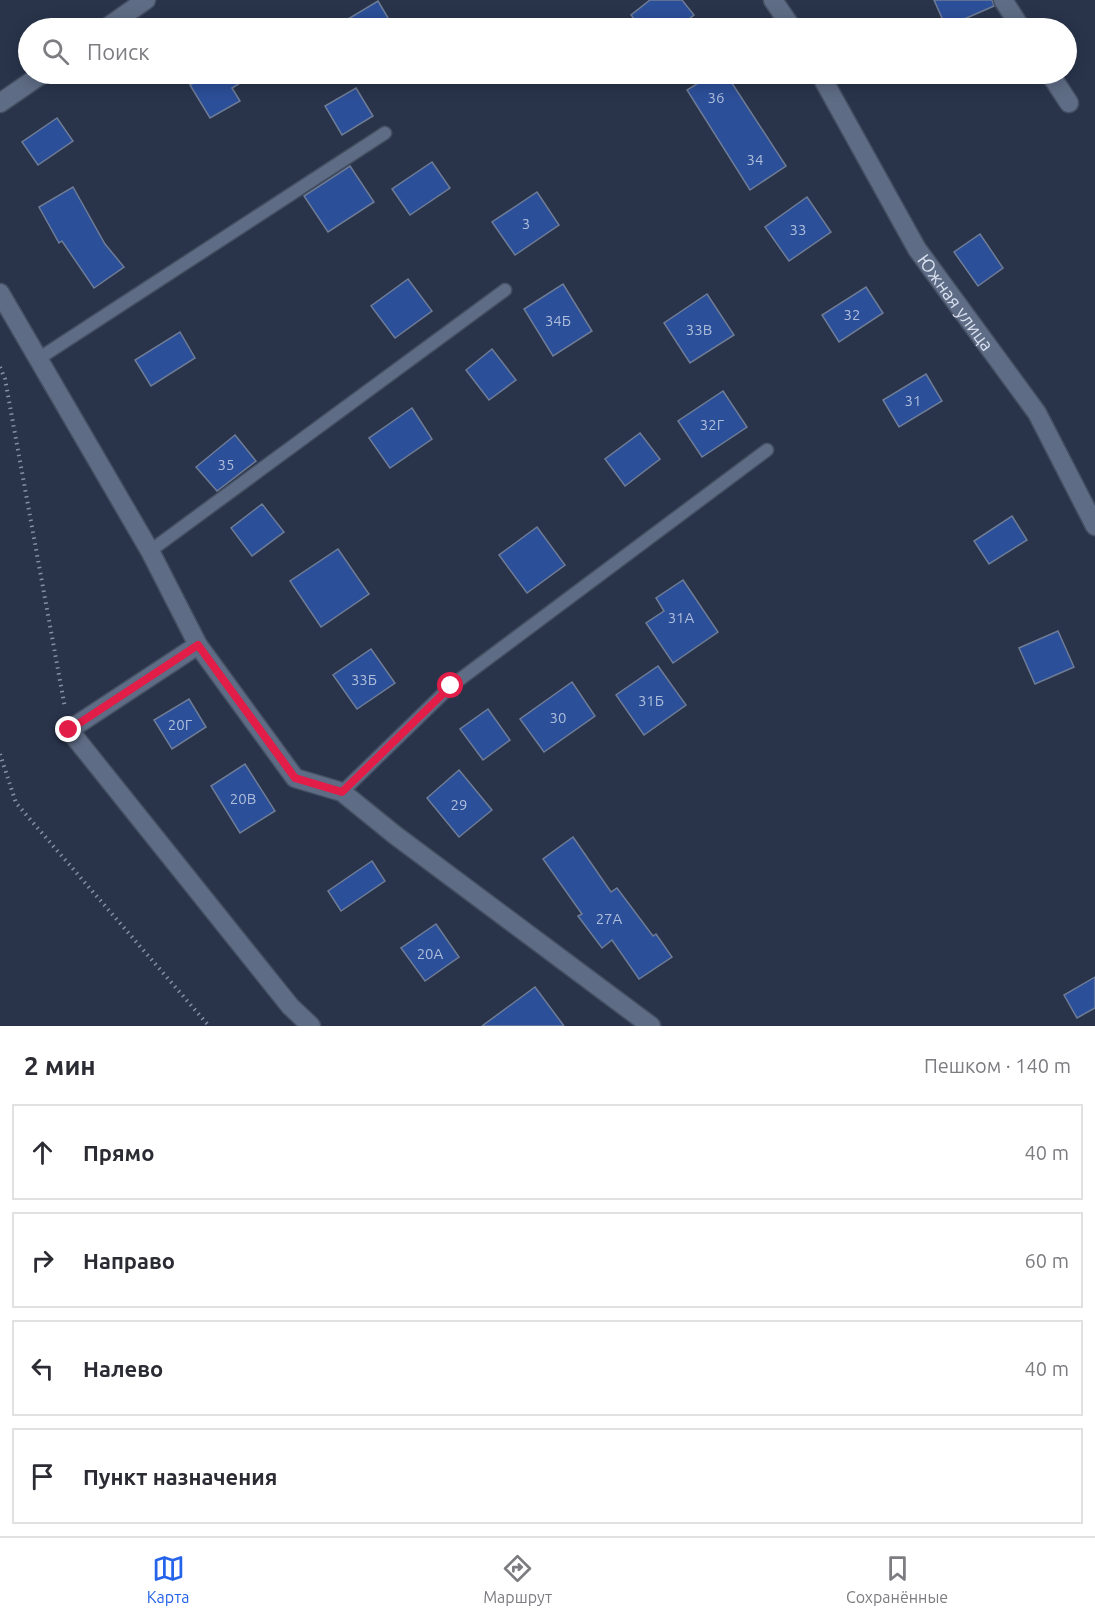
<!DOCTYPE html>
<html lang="ru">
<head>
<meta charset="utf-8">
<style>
  :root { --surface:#fff; --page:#f2f2f3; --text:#2b2b33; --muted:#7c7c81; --line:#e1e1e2; --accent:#2563eb }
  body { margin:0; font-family:Ubuntu,sans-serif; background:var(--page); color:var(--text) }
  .stop { position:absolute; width:18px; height:18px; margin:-14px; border:4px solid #e11d48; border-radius:50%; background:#fff }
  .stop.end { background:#e11d48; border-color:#fff; box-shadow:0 2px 6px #0008 }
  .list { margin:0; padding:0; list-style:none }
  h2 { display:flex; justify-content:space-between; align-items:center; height:78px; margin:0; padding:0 24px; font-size:26px }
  h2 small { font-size:20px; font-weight:400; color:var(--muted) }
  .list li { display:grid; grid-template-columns:39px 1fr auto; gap:18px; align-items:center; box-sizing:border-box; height:96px; margin:0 12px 12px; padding:0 12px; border:2px solid var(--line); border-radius:0px }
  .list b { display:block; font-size:22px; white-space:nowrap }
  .list em { font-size:20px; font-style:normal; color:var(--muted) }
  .icon { flex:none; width:33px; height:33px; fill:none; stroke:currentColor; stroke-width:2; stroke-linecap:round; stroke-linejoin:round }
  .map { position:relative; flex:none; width:1095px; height:1026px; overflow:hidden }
  .search { position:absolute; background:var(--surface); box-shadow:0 3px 15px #0003; left:18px; right:18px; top:18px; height:66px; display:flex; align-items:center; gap:15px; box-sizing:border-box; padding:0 21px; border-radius:33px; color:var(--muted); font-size:22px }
  .sheet { height:510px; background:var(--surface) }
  nav { display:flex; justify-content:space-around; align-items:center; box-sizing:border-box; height:84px; border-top:2px solid var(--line); background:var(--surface); font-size:16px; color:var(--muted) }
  nav a { display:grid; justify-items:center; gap:3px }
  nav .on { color:var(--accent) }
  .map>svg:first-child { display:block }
  .building { fill:#2c4f99; stroke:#6e7c96; stroke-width:1.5 }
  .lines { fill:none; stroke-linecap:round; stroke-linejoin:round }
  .lane-casing { stroke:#454f62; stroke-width:15 }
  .street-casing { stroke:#454f62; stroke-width:21 }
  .path { stroke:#858fa1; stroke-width:4; stroke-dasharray:1.5 4.5; stroke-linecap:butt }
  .lane { stroke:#5e6c85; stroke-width:12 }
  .street { stroke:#5e6c85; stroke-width:18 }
  .route { stroke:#e11d48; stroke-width:8 }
  .labels { text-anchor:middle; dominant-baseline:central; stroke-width:4.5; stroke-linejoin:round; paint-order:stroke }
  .number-label { font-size:15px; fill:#aebdda }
  .street-label { font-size:18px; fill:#dae2f0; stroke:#1f2a40 }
</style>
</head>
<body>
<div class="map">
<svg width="1095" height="1026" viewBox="0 0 1095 1026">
  <rect width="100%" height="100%" fill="#29344b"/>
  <!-- building -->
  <g class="building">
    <path d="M 650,0 L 682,0 L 694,15 L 677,28 L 641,28 L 631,15 Z"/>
    <path d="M 934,0 L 992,0 L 994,6 L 946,27 Z"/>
    <path d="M 378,1 L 394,28 L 333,28 Z"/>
    <path d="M 210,74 L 255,74 L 232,88 L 240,101 L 210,118 L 190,85 Z"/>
    <path d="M 713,74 L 726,74 L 786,166 L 750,190 L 687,90 Z"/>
    <path d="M 356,88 L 373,116 L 342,135 L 325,106 Z"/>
    <path d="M 57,118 L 73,141 L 38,165 L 22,142 Z"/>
    <path d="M 432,162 L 450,188 L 410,215 L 392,189 Z"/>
    <path d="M 350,166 L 374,202 L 328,232 L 304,196 Z"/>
    <path d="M 73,187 L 105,244 L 124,267 L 94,288 L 62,241 L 59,243 L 39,207 Z"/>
    <path d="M 537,192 L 559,225 L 515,255 L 492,222 Z"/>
    <path d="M 807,197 L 831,232 L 789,261 L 765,227 Z"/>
    <path d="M 980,234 L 1003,268 L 978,286 L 954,252 Z"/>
    <path d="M 408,279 L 432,311 L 395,338 L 371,306 Z"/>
    <path d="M 563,284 L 592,331 L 553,356 L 524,309 Z"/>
    <path d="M 866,287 L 883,313 L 839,342 L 822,315 Z"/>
    <path d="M 707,294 L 734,335 L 690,363 L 664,323 Z"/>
    <path d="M 180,332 L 195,358 L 151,386 L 135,360 Z"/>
    <path d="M 492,349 L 516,380 L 489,400 L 466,370 Z"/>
    <path d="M 926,374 L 942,401 L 899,427 L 883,400 Z"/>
    <path d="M 723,391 L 747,427 L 702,457 L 678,421 Z"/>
    <path d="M 412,408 L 432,439 L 390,468 L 369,438 Z"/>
    <path d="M 640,433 L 660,459 L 625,486 L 605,459 Z"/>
    <path d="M 235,435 L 256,461 L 217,491 L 196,467 Z"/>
    <path d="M 262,504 L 284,532 L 252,556 L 231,528 Z"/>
    <path d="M 1012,516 L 1027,540 L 989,564 L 974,541 Z"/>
    <path d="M 537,527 L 565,565 L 527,593 L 499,555 Z"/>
    <path d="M 338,549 L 369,594 L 321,627 L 290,581 Z"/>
    <path d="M 683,580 L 718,632 L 673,663 L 646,623 L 664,611 L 656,598 Z"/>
    <path d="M 1058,631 L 1074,667 L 1035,684 L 1019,648 Z"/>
    <path d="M 371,649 L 395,683 L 357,709 L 333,675 Z"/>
    <path d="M 658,666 L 686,705 L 644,735 L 616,695 Z"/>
    <path d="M 572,682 L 595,716 L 544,752 L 520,719 Z"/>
    <path d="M 189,699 L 206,727 L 172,749 L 154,720 Z"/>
    <path d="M 488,709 L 510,740 L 483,760 L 460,729 Z"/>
    <path d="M 245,764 L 275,811 L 240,833 L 211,786 Z"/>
    <path d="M 459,770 L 492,810 L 459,837 L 427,798 Z"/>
    <path d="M 573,837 L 611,892 L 617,888 L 653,936 L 656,934 L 672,957 L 639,979 L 612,940 L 602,948 L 578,916 L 582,914 L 543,859 Z"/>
    <path d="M 372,861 L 385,881 L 341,911 L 328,891 Z"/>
    <path d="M 436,924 L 459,957 L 425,981 L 401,948 Z"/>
    <path d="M 1095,977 L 1095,1008 L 1077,1018 L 1064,995 Z"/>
    <path d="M 535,987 L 564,1026 L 482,1026 Z"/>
  </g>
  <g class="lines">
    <defs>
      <g id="lane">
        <path d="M 38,359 L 385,133"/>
        <path d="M 150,551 L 505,290"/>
        <path d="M 342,792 L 451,686 L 767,450"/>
      </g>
      <g id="street">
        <path d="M 773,0 L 792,28"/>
        <path d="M 1003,0 L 1021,28"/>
        <path d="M 106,28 L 146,0"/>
        <path id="s1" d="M 820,74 L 917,249 L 1037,413 L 1095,526"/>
        <path d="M 1050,74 L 1069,103"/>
        <path d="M 0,103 L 42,74"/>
        <path d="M 0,293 L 150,551 L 198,645 L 295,778 L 342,792 L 395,835 L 651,1026"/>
        <path d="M 198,645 L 69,730 L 290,1006 L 311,1026"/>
      </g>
    </defs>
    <!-- lane casing -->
    <use href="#lane" class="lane-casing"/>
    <!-- street casing -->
    <use href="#street" class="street-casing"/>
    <!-- path -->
    <g class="path">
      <path d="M 0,367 L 5,379 L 65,708"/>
      <path d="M 0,754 L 16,803 L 209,1026"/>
    </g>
    <!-- lane -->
    <use href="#lane" class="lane"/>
    <!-- street -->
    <use href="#street" class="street"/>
  </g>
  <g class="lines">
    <!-- route -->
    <path class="route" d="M 69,730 L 198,645 L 295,778 L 342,792 L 451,686"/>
  </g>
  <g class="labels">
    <!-- number labels -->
    <g class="number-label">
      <text x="716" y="97">36</text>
      <text x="755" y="159">34</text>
      <text x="526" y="223">3</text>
      <text x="798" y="229">33</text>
      <text x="852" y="314">32</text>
      <text x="558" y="320">34Б</text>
      <text x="699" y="329">33В</text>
      <text x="913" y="400">31</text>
      <text x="712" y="424">32Г</text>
      <text x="226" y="464">35</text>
      <text x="681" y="617">31А</text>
      <text x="364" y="679">33Б</text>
      <text x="651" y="700">31Б</text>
      <text x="558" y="717">30</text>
      <text x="180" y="724">20Г</text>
      <text x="243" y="798">20В</text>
      <text x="459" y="804">29</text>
      <text x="609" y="918">27А</text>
      <text x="430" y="953">20А</text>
    </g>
    <!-- street labels -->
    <g class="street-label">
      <text stroke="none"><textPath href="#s1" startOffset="266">Южная улица</textPath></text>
    </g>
  </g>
</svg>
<div class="stop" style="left:451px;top:686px"></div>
<div class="stop end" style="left:69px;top:730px"></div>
<div class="search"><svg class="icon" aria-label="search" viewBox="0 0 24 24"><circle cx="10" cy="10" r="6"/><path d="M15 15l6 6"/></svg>Поиск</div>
</div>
<section class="sheet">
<h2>2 мин<small>Пешком · 140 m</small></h2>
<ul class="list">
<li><svg class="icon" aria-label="ahead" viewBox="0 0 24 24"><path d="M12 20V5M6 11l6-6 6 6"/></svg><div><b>Прямо</b></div><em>40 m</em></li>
<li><svg class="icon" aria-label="right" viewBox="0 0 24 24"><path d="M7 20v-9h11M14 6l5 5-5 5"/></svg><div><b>Направо</b></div><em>60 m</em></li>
<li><svg class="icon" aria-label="left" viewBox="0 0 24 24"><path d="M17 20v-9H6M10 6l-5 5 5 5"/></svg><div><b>Налево</b></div><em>40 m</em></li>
<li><svg class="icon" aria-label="arrive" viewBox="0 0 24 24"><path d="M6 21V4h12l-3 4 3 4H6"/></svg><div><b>Пункт назначения</b></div></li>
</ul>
</section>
<nav>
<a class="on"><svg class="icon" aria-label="map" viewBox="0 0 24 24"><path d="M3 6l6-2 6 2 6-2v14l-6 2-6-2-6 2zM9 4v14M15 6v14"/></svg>Карта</a>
<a><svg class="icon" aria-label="directions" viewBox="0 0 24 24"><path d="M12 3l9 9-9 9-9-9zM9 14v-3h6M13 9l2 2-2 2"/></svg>Маршрут</a>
<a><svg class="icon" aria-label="saved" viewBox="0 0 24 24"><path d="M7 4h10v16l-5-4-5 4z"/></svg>Сохранённые</a>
</nav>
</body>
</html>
